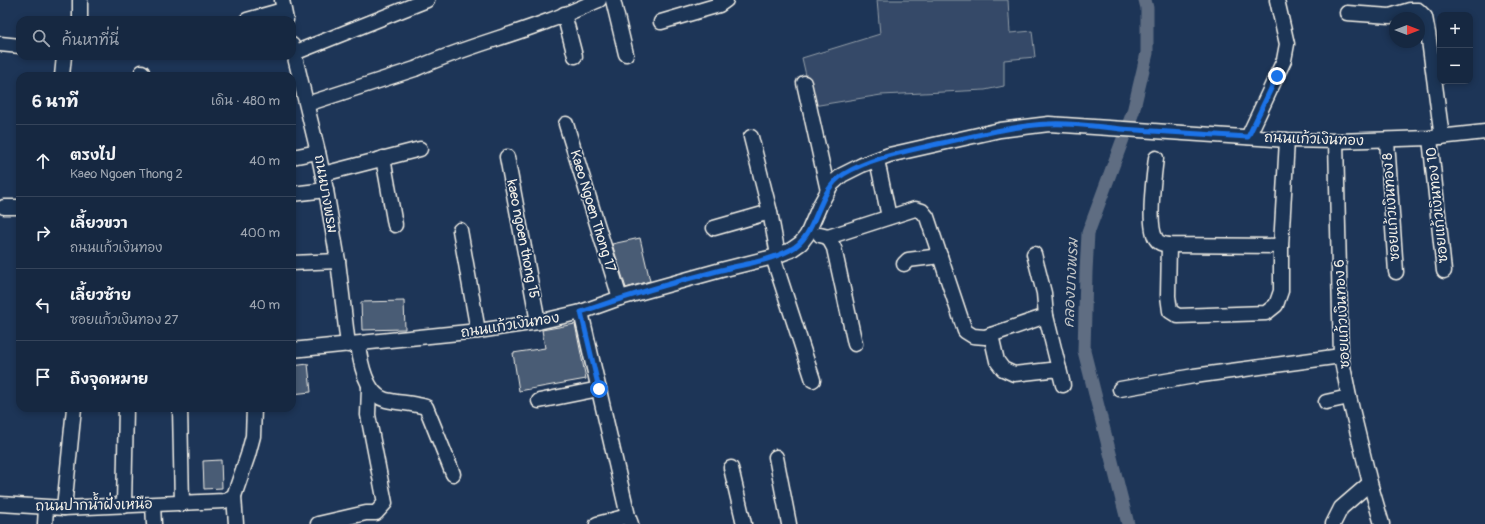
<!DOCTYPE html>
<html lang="th">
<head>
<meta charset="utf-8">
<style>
  :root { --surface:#162841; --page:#1f3048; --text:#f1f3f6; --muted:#9ea6b1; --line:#35445a }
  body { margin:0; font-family:Pangolin,"Playpen Sans Thai",sans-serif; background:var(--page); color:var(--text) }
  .controls { position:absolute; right:12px; top:12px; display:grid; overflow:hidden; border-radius:8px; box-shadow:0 2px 6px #0003 }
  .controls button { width:36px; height:36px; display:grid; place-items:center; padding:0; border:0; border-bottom:1px solid var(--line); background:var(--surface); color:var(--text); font:20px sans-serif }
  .compass { position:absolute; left:1389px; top:12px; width:36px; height:36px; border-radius:50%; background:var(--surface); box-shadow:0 2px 6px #0003; rotate:90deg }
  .stop { position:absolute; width:12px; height:12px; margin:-9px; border:3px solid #1a73e8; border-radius:50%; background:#fff }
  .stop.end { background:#1a73e8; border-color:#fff; box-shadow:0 1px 4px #0008 }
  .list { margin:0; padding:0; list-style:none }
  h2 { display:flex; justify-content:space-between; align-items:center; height:52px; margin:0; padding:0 16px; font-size:17px }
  h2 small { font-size:13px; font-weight:400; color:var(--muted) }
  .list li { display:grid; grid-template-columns:26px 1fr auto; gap:12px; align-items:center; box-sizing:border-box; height:72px; padding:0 16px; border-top:1px solid var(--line) }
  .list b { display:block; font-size:15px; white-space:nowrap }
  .list p { margin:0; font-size:13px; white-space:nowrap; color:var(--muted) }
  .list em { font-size:13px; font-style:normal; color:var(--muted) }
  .icon { flex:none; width:22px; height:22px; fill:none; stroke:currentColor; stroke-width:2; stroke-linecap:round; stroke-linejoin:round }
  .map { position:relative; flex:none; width:1485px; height:524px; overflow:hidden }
  .search { position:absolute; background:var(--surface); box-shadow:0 2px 6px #0003; left:16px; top:16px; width:280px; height:44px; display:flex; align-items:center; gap:10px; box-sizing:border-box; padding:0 14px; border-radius:12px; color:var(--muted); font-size:15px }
  .panel { position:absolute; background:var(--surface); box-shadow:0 2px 6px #0003; left:16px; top:72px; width:280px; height:340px; border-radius:12px }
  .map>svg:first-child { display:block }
  .green { fill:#354a67; stroke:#949ea8 }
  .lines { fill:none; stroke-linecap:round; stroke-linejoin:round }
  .canal { stroke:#5e6d82; stroke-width:13 }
  .building { fill:#485b74; stroke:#f4f1e8 }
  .minor-casing { stroke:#f4f1e8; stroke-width:17 }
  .minor { stroke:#1d3557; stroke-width:14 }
  .route { stroke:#1a73e8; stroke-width:5 }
  .labels { text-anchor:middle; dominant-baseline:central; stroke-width:3.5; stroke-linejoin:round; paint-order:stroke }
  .street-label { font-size:14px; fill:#f4f1e8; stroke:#1d3557 }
  .water-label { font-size:15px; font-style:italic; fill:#c0c3c4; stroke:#1d3557 }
</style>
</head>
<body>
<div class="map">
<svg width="1485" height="524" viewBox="0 0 1485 524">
  <rect width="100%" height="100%" fill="#1d3557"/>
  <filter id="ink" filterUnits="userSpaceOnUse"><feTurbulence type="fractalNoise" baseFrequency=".025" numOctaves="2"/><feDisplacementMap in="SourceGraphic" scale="8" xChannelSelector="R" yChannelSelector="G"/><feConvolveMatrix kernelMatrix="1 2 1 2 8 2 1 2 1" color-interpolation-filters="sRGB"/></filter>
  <g filter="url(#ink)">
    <!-- green -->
    <path class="green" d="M 877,0 L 1008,0 L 1010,33 L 1032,31 L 1035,57 L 1004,60 L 1004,86 L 985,90 L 881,95 L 813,106 L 802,58 L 880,34 Z"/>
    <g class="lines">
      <!-- canal -->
      <path class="canal" d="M 1128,524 L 1084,351 L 1086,272 L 1088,233 L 1133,112 L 1147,53 L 1147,8 L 1145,0"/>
    </g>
    <!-- building -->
    <g class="building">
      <path d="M 640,238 L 650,281 L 626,288 L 612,244 Z"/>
      <path d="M 404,301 L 405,329 L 362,330 L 361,302 Z"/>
      <path d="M 575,324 L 586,379 L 519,391 L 513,353 L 545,348 L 542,330 Z"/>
      <path d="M 308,364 L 311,392 L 292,394 L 292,366 Z"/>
      <path d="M 221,460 L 222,488 L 204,489 L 203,461 Z"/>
    </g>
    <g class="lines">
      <defs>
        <g id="minor">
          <path d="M 282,0 L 286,20"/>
          <path d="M 613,0 L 626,54"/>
          <path d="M 1347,13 L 1390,16 L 1410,10 L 1418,10 L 1425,17 L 1428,33 L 1442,137"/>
          <path d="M 564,14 L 575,56"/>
          <path d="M 80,20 L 80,0"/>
          <path d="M 247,20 L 283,10"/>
          <path d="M 661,22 L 719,5 L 726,0"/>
          <path d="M 0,44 L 20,46"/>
          <path d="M 292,45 L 318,152 L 326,190 L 338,261 L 348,345"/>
          <path d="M 294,53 L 427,0"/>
          <path d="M 62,76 L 64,56"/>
          <path d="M 141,76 L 142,72"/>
          <path d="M 804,83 L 828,191"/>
          <path d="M 307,104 L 415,69 C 458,49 504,38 548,21 C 565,15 582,7 599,0"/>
          <path d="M 566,124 L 620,298"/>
          <path d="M 751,137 L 770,212 L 778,255"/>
          <path d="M 1248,137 L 1284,60 L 1287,44 L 1277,0"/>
          <path d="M 1430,138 L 1444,271"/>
          <path d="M 1336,141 L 1341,356 L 1349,397 L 1370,483 L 1382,524"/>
          <path d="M 1387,141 L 1396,272"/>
          <path d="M 292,157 L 318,152"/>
          <path d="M 507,157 L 538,322"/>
          <path d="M 383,158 L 395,225"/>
          <path d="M 1156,158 C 1154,175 1147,225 1156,239 C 1159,244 1164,244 1169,245 L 1281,246 L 1287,140"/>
          <path d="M 877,160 L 889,217"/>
          <path d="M 323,174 L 420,149"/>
          <path d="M 292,194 L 326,190"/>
          <path d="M 4,207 L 20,207"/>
          <path d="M 714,228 L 770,212"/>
          <path d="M 460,230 L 478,331"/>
          <path d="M 820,235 L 828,237 L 834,248 L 855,344"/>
          <path d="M 828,237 L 915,209 L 922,211 L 927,217 L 965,331 L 973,336 L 985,337 L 1046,316 L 1044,293 L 1034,254"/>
          <path d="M 1169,245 L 1168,296 L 1170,311 L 1178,316 L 1266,313 L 1276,305 L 1281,291 L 1281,246"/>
          <path d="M 773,257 L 813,380"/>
          <path d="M 292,263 L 338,261"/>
          <path d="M 904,264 L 908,260 L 940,256"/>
          <path d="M 581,312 L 628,516 L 631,524"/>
          <path d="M 1046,316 L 1063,385"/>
          <path d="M 991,335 L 997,361 L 1003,369 L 1014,374 L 1059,369"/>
          <path d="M 358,344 C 360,361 366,395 386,400 C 399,403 413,403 426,407 L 453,474"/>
          <path d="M 292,350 L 478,331 L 538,322 L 581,312 L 620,298 L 721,270 L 773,257 L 791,250 L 801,243 L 807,235 L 820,205 L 831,185 L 842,175 L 862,165 L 889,155 L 1000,130 L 1049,124 L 1287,140 L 1336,141 L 1430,138 L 1485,132"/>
          <path d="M 1120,389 L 1194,376 L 1341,356"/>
          <path d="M 539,401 L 599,389"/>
          <path d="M 1326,402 L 1349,397"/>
          <path d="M 180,408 L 182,504"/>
          <path d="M 776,457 L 789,524"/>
          <path d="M 731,468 L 744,524"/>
          <path d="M 0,504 L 64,508 L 224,501 L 234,496"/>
          <path d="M 153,505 L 154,524"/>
          <path d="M 124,506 L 126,408"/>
          <path d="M 64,508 L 74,408"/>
          <path d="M 45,524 L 46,508"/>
          <path d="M 236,524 L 234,496 L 248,455 L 253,436 L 254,408"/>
          <path d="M 318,524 L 366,513 L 376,513 L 385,503 L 368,415 L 369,387"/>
          <path d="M 597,524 L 628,516"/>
          <path d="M 1333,524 L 1341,508 L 1370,483"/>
        </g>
      </defs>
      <!-- minor casing -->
      <use href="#minor" class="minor-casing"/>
      <!-- minor -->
      <use href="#minor" class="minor"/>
    </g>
  </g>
  <g class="lines" filter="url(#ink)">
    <!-- route -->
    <path class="route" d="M 599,389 L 581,312 C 627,296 674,282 721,270 C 744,264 769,261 790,250 C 819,235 815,192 844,174 C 871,158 903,152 933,145 C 971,137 1009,126 1048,124 C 1070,122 1098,127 1121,129 C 1163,132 1205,134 1248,137 L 1277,76"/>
  </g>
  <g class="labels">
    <!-- street labels -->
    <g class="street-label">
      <text transform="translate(1314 139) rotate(2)">ถนนแก้วเงินทอง</text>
      <text transform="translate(326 194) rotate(80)">ถนนบางพรม</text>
      <text transform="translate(1437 205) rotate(-96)">ซอยแก้วเงินทอง 10</text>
      <text transform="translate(1391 207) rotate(-94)">ซอยแก้วเงินทอง 8</text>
      <text transform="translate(593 211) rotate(73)">Kaeo Ngoen Thong 17</text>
      <text transform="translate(523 239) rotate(79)">kaeo ngoen thong 15</text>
      <text transform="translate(1342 314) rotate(-93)">ซอยแก้วเงินทอง 6</text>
      <text transform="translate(510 325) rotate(-9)">ถนนแก้วเงินทอง</text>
      <text transform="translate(94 505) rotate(-1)">ถนนปากน้ำฝั่งเหนือ</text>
    </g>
    <!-- water labels -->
    <g class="water-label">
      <text transform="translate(1071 283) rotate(-87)">คลองบางพรม</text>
    </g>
  </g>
</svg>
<div class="controls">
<button>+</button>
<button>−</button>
</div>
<svg class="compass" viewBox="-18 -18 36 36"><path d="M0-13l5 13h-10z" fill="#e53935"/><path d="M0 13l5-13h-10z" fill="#9ea6b1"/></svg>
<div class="stop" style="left:599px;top:389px"></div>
<div class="stop end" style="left:1277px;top:76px"></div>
<div class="search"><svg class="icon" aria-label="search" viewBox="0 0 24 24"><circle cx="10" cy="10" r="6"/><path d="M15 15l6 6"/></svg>ค้นหาที่นี่</div>
<section class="panel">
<h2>6 นาที<small>เดิน · 480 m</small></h2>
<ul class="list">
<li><svg class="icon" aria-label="ahead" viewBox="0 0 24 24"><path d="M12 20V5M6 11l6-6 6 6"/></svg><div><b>ตรงไป</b><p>Kaeo Ngoen Thong 2</p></div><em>40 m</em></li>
<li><svg class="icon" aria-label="right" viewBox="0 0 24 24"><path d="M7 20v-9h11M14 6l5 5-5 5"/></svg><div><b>เลี้ยวขวา</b><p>ถนนแก้วเงินทอง</p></div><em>400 m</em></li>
<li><svg class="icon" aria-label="left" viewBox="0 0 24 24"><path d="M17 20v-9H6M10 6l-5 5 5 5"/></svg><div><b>เลี้ยวซ้าย</b><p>ซอยแก้วเงินทอง 27</p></div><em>40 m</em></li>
<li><svg class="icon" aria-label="arrive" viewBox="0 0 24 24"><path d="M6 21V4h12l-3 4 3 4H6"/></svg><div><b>ถึงจุดหมาย</b></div></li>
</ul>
</section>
</div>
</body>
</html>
